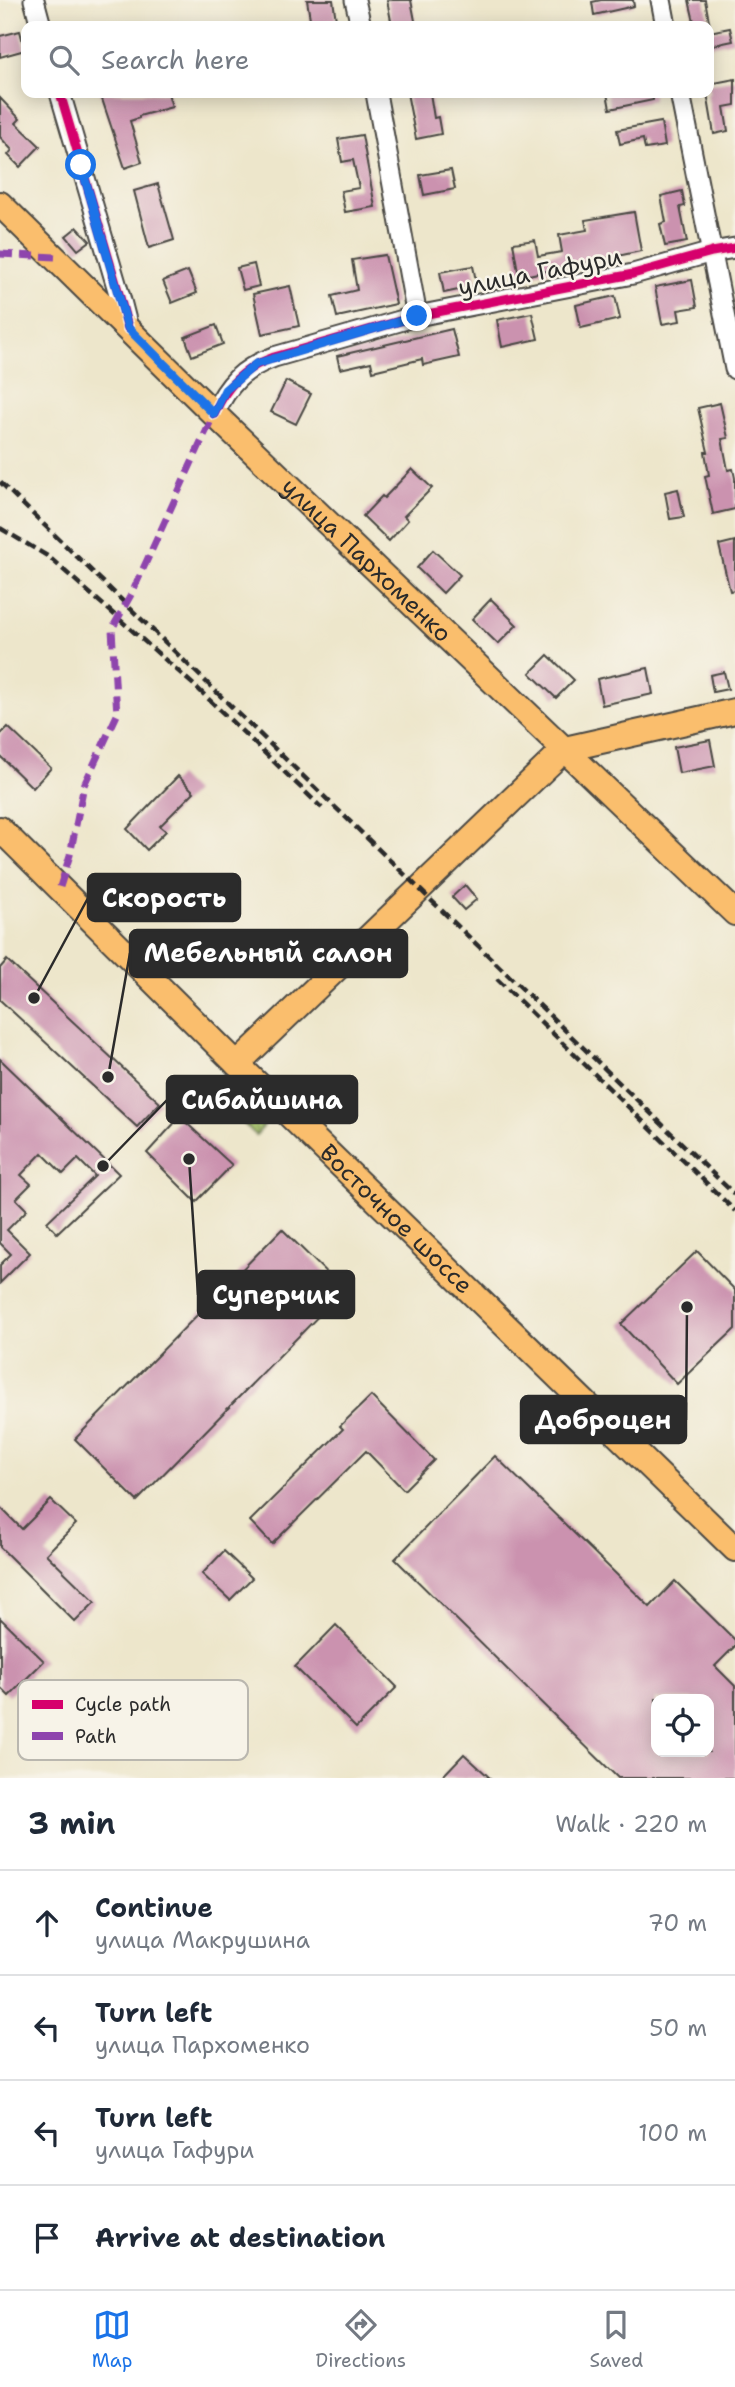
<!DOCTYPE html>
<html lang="en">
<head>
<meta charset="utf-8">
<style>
  :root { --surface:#fff; --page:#f2f2f3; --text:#1f2937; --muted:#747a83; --line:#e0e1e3; --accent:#1a73e8 }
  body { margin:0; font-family:"Shantell Sans",sans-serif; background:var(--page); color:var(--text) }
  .controls { position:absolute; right:21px; bottom:21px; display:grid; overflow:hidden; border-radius:14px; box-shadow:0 4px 18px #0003 }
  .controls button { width:63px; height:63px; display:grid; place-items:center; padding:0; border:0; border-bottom:2px solid var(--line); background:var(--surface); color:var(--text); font:35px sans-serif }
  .stop { position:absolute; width:21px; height:21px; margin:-16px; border:5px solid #1a73e8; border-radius:50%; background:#fff }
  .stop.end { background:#1a73e8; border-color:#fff; box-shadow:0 2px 7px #0008 }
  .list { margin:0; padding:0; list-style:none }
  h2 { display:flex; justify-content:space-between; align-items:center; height:91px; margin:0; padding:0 28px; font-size:30px }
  h2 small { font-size:23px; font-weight:400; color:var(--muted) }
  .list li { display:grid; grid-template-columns:46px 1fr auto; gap:21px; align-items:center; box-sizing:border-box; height:105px; padding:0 28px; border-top:2px solid var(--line) }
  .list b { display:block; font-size:26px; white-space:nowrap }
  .list p { margin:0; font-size:23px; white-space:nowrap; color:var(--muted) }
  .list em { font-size:23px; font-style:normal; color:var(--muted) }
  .icon { flex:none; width:38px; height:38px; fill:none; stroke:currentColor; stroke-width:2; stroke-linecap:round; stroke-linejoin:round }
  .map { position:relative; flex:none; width:735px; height:1778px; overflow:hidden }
  .search { position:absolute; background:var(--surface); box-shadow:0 4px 18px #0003; left:21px; right:21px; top:21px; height:77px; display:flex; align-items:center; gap:18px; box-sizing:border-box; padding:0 24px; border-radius:14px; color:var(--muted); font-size:26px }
  .sheet { height:511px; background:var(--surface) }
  nav { display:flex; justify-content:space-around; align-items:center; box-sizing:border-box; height:98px; border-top:2px solid var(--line); background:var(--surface); font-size:19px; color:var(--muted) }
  nav a { display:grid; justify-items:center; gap:4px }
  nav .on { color:var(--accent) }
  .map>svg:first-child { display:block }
  .grass { fill:url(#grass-tufts); stroke:#667448; stroke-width:2 }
  .building { fill:#cb92af; fill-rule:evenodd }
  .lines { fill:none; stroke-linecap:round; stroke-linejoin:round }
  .minor-casing { stroke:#484743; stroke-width:23 }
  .major-casing { stroke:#484743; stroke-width:28 }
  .minor { stroke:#fff; stroke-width:19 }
  .major { stroke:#fabe6d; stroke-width:24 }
  .rail { stroke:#2b2b2b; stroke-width:4.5; stroke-dasharray:10 5; stroke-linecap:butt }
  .quiet { stroke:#8e44ad; stroke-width:7; stroke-dasharray:14 7; stroke-linecap:butt }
  .cycleway-casing { stroke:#f7f3e8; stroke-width:13 }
  .cycleway { stroke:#d6006c; stroke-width:9 }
  .route { stroke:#1a73e8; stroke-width:9 }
  .labels { text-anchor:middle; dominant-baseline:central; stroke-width:5; stroke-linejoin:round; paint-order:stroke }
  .street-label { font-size:24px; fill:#2b2b2b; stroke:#f7f3e8 }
  .key { fill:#f7f3e8; stroke:#bab7af; stroke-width:2 }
  .key-label { font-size:19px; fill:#2b2b2b }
  .leader { fill:none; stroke:#2b2b2b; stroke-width:2.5 }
  .callout-dot { fill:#2b2b2b; stroke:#f7f3e8; stroke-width:2.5 }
  .callout { fill:#2b2b2b; stroke:#2b2b2b; stroke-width:2.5 }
  .callout-label { font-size:26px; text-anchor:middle; font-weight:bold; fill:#fff }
</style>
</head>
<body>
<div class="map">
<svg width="735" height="1778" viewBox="0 0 735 1778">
  <defs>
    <pattern id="grass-tufts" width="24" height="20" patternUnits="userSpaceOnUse" patternTransform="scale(1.75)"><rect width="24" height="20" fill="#a2be65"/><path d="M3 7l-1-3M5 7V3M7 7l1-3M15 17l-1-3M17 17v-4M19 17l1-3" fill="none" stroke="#849b53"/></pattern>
  </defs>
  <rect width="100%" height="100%" fill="#f7f3e8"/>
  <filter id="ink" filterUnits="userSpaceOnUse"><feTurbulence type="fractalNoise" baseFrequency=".0143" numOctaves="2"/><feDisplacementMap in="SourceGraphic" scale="14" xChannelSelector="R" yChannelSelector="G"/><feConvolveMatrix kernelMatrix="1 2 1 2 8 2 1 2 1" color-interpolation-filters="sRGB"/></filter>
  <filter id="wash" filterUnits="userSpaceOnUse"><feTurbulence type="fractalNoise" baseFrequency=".00686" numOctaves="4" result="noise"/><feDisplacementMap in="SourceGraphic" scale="28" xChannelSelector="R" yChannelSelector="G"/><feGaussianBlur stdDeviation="1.57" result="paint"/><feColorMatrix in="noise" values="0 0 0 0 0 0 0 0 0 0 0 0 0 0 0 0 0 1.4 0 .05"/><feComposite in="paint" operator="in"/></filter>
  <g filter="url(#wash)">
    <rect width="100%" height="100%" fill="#ede6cb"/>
    <!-- grass -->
    <path class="grass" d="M 230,1081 L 264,1112 L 264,1126 L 256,1135 L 207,1090 L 214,1083 Z"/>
    <g id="blocks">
      <!-- building -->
      <g class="building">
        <path d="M 307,0 L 333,0 L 336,20 L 311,25 Z"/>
        <path d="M 387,0 L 411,0 L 416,26 L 392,26 Z"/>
        <path d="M 601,0 L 633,0 L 634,6 L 594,15 L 592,2 Z"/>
        <path d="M 689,0 L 705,0 L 710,26 L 695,26 Z"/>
        <path d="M 730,28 L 733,41 L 709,46 L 709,32 Z"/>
        <path d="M 20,31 L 25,50 L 0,57 L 0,36 Z"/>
        <path d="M 735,79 L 735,105 L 724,107 L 728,131 L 714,134 L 707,93 L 709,93 L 709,84 Z"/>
        <path d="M 100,93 L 168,93 L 172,107 L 139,116 L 139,118 L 130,121 L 142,162 L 125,168 Z"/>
        <path d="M 407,93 L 430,93 L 434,118 L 438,117 L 441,134 L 416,139 Z"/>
        <path d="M 607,93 L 653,93 L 653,100 L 610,109 Z"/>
        <path d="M 0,98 L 20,119 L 16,123 L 40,146 L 20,167 L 8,155 L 12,150 L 0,137 Z"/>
        <path d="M 661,122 L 665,146 L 645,149 L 643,139 L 620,144 L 617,130 Z"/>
        <path d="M 362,135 L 375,207 L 345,212 L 341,191 L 359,188 L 353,160 L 342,162 L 338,139 Z"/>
        <path d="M 451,170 L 455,189 L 424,195 L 420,175 Z"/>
        <path d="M 158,184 L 174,240 L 149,248 L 134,191 Z"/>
        <path d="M 682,191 L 685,206 L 680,207 L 687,242 L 665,246 L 660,224 L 666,222 L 661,196 Z"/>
        <path d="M 634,212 L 641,251 L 519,277 L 513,243 L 535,240 L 538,256 L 562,252 L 559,235 L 587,230 L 585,220 Z"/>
        <path d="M 77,227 L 90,241 L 78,250 L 66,236 Z"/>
        <path d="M 385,255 L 396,304 L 337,317 L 332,296 L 357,290 L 352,260 Z"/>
        <path d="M 254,264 L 259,286 L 243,290 L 237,268 Z"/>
        <path d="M 473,266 L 477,286 L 444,293 L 440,272 Z"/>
        <path d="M 188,271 L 197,293 L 172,303 L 163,281 Z"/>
        <path d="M 692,280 L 697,307 L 678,310 L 680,321 L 662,324 L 655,287 Z"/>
        <path d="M 290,286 L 299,326 L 262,334 L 253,294 Z"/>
        <path d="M 615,296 L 620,319 L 581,328 L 576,305 Z"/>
        <path d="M 532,313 L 538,339 L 502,347 L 497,320 Z"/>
        <path d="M 216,325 L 223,344 L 192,356 L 185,337 Z"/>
        <path d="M 452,329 L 459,357 L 423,365 L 422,359 L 373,371 L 371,362 L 340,369 L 337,356 Z"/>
        <path d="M 286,381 L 311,394 L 296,424 L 271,412 Z"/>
        <path d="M 720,403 L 728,438 L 722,439 L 728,470 L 733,469 L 735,478 L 735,509 L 713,514 L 705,476 L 709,475 L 705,452 L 708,452 L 698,408 Z"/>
        <path d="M 412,469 L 432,488 L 404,516 L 408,520 L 389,541 L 363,516 L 382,496 L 384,498 Z"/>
        <path d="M 678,489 L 684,517 L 670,519 L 665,492 Z"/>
        <path d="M 735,541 L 735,590 L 730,591 L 719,545 Z"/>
        <path d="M 433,550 L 460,575 L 443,593 L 417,568 Z"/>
        <path d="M 491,599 L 517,625 L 498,644 L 472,619 Z"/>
        <path d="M 548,655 L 574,680 L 556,698 L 530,673 Z"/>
        <path d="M 648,668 L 653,694 L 602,705 L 597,679 Z"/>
        <path d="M 724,672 L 728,689 L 713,692 L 710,675 Z"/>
        <path d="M 8,727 L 51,768 L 33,788 L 0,756 L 0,735 Z"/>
        <path d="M 710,740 L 715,766 L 679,773 L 674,747 Z"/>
        <path d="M 178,776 L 194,792 L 160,826 L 166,831 L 147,850 L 127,829 Z"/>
        <path d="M 465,885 L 477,899 L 464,910 L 452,897 Z"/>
        <path d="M 7,960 L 160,1103 L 137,1127 L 0,1000 L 0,968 Z"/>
        <path d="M 0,1059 L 119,1174 L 57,1233 L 47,1222 L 95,1176 L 78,1159 L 63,1174 L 42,1153 L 21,1175 L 31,1184 L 16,1199 L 27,1210 L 7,1230 L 30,1253 L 0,1283 L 0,1265 L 11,1254 L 0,1243 Z"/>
        <path d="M 180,1117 L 232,1165 L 196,1202 L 147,1153 Z"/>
        <path d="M 282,1229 L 344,1290 L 137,1501 L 75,1439 Z"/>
        <path d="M 697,1251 L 735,1290 L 735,1329 L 677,1384 L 621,1324 Z"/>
        <path d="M 371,1396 L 434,1460 L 404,1490 L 366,1451 L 272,1544 L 250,1521 L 343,1429 L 340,1426 Z"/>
        <path d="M 495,1456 L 650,1607 L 675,1581 L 735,1640 L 735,1646 L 715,1666 L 735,1686 L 735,1778 L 618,1778 L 395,1559 ZM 656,1699 L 709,1699 L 709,1752 L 656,1752 Z"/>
        <path d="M 51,1500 L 76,1524 L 46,1554 L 95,1602 L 75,1622 L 0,1547 L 0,1507 L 22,1529 Z"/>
        <path d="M 224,1551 L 252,1578 L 230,1600 L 202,1574 Z"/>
        <path d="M 0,1618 L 44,1661 L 9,1696 L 0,1687 Z"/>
        <path d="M 336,1625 L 397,1687 L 356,1728 L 295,1667 Z"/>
        <path d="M 464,1754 L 490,1778 L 441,1778 Z"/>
      </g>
    </g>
  </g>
  <g filter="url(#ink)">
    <use href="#blocks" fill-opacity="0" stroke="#484743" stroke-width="2"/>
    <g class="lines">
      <defs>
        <g id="minor">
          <path d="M 34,0 L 41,26"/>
          <path d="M 355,0 L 361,26"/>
          <path d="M 661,0 L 666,26"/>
          <path d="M 60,93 L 120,297 L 128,328"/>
          <path d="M 376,93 L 417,316"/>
          <path d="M 680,93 L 735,369"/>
          <path d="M 214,414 C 228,384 242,369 274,357 L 417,316 L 633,274 L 712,252 L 735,248"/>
        </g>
        <g id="major">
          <path id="s1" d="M 0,204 L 214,414 L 735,913"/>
          <path id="s2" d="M 0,829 L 237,1064 L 735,1549"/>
          <path d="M 237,1064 L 565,749 L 735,711"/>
        </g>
      </defs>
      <!-- minor casing -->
      <use href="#minor" class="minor-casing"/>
      <!-- major casing -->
      <use href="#major" class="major-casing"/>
      <!-- minor -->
      <use href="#minor" class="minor"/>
      <!-- major -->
      <use href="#major" class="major"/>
      <!-- rail -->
      <g class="rail">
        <path d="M 0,482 L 735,1195"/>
        <path d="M 0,528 L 49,557 L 195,686 L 322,808"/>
        <path d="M 497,979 L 735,1211"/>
      </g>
      <!-- quiet -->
      <g class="quiet">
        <path d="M 0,254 L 55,257"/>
        <path d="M 60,887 L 70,855 L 84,785 L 117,715 L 112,629 L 132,593 L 214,414"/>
      </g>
      <defs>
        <g id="cycleway">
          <path d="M 60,93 L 120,297 L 128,328"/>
          <path d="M 214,414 C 228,384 242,369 274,357 L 417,316 L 633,274 L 712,252 L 735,248"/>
        </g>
      </defs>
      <!-- cycleway casing -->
      <use href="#cycleway" class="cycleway-casing"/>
      <!-- cycleway -->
      <use href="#cycleway" class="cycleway"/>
    </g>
  </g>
  <g class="lines" filter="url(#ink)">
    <!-- route -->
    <path class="route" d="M 81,165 L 128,328 L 214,414 L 225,390 L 256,364 L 417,316"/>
  </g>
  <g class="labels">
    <!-- street labels -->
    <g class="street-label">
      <text transform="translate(540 272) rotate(-11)">улица Гафури</text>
      <text stroke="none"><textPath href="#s1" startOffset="511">улица Пархоменко</textPath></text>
      <text stroke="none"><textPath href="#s2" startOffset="556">Восточное шоссе</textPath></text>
    </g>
  </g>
  <!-- legend -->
  <rect x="18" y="1680" width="230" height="80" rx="10" class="key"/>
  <rect x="32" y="1700" width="31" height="9" fill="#d6006c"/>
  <rect x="32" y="1732" width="31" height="8" fill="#8e44ad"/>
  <g class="key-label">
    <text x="75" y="1711">Cycle path</text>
    <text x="75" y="1743">Path</text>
  </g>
  <!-- callouts -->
  <path class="leader" d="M34 998L88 898M108 1077L130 953M103 1166L167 1100M189 1159L198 1295M687 1307L686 1420"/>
  <g class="callout-dot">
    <circle cx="34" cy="998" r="7"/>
    <circle cx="108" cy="1077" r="7"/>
    <circle cx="103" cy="1166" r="7"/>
    <circle cx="189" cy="1159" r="7"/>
    <circle cx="687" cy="1307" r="7"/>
  </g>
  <g class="callout">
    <rect x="88" y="874" width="152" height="47" rx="7"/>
    <rect x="130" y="930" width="277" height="47" rx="7"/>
    <rect x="167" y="1076" width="190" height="47" rx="7"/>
    <rect x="198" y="1271" width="156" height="47" rx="7"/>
    <rect x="521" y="1396" width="165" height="47" rx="7"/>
  </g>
  <g class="callout-label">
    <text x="164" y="907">Скорость</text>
    <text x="268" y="962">Мебельный салон</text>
    <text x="262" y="1109">Сибайшина</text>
    <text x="276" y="1304">Суперчик</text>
    <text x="603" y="1429">Доброцен</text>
  </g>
</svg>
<div class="controls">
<button><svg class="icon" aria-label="locate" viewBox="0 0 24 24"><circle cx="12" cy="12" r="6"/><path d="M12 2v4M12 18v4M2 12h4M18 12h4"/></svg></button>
</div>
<div class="stop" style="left:81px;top:165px"></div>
<div class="stop end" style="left:417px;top:316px"></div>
<div class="search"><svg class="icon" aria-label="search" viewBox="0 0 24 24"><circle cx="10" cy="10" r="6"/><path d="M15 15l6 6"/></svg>Search here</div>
</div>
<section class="sheet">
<h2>3 min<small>Walk · 220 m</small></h2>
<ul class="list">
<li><svg class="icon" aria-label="ahead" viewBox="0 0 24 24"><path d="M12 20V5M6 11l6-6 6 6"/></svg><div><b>Continue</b><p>улица Макрушина</p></div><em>70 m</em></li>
<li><svg class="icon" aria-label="left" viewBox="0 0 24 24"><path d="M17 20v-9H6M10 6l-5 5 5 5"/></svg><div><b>Turn left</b><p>улица Пархоменко</p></div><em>50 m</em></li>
<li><svg class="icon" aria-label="left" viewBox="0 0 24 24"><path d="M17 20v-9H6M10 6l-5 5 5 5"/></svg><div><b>Turn left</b><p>улица Гафури</p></div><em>100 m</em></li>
<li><svg class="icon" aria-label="arrive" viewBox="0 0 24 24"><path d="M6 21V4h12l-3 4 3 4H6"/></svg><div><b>Arrive at destination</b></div></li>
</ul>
</section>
<nav>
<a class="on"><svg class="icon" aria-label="map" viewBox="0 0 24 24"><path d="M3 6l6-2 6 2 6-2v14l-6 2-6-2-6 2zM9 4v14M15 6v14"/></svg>Map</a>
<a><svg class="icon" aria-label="directions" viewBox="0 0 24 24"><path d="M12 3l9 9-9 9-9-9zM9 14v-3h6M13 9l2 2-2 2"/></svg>Directions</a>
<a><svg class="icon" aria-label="saved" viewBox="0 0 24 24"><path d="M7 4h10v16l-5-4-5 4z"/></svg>Saved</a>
</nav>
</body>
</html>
